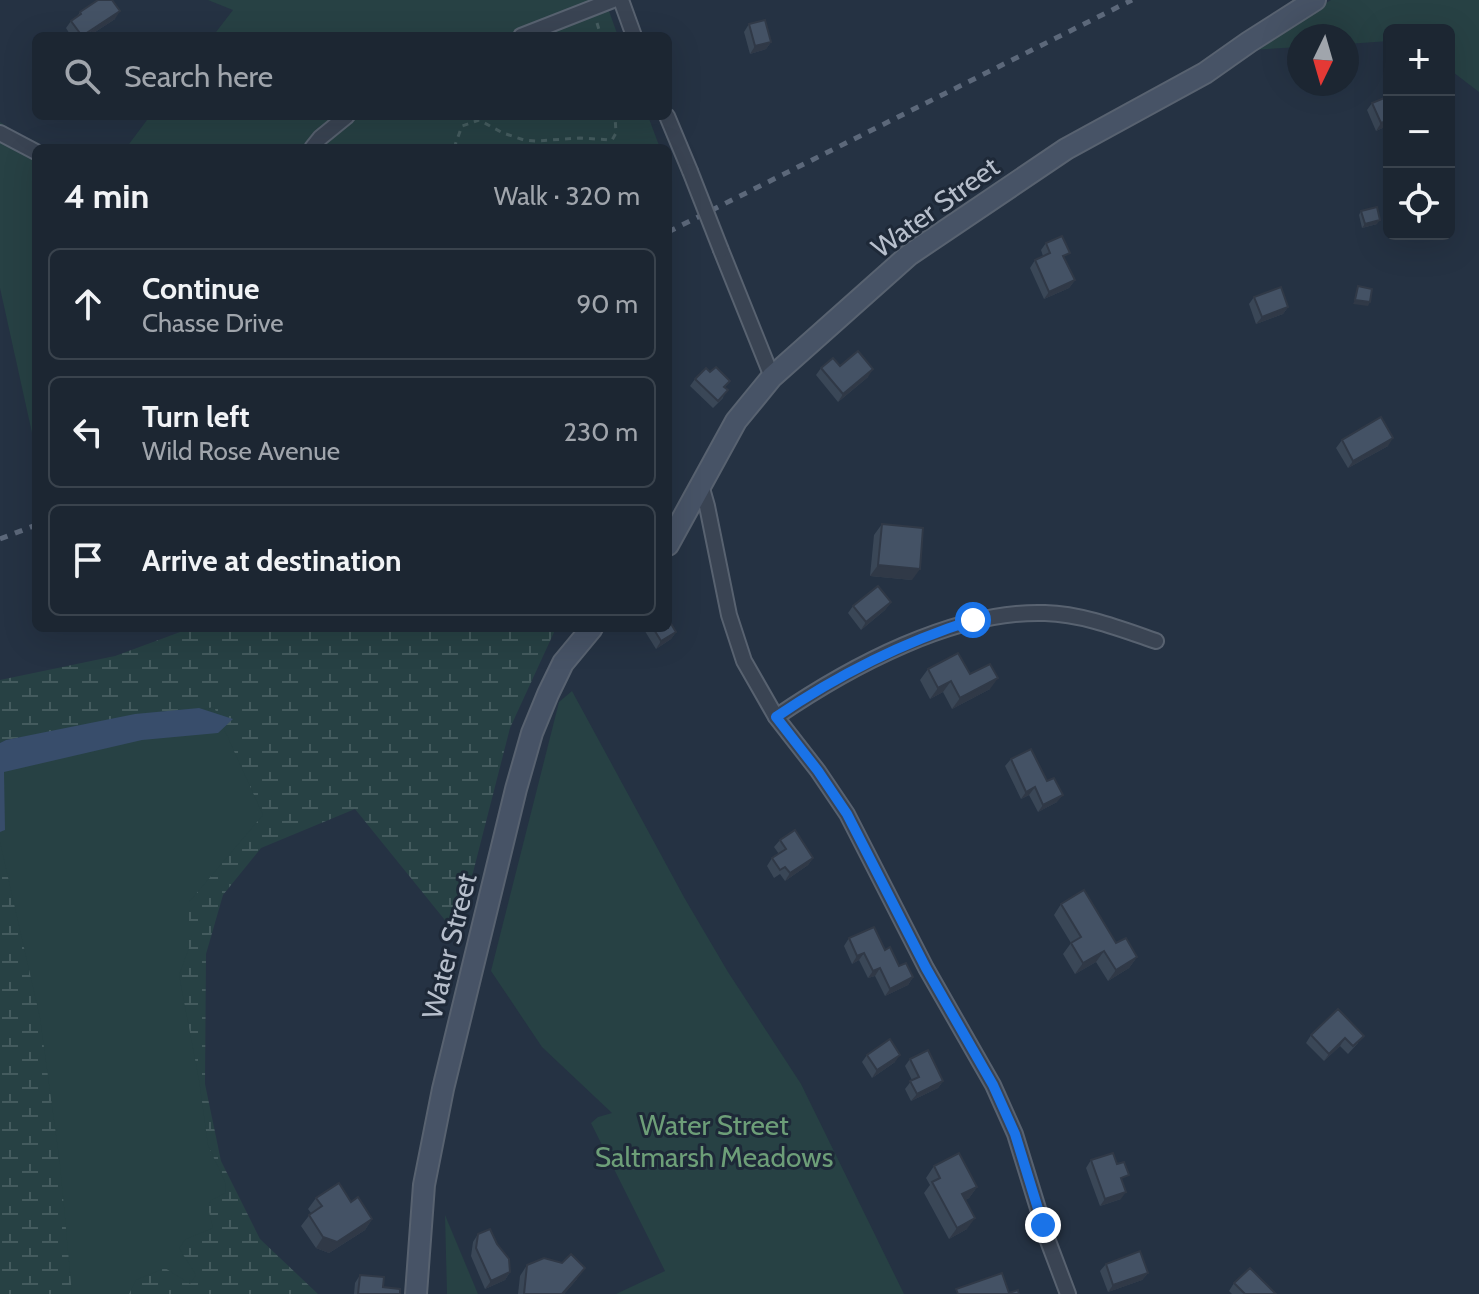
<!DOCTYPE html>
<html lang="en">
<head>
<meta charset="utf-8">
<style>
  :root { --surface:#1c2632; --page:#252e3a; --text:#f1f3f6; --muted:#a0a5ac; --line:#3a434d }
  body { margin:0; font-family:Cabin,sans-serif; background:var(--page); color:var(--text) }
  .controls { position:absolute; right:24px; top:24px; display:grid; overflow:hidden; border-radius:12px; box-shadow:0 8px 32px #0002 }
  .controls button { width:72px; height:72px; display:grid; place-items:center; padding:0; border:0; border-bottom:2px solid var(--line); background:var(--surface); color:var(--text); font:40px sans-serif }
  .compass { position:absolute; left:1287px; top:24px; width:72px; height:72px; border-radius:50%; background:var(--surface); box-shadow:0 8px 32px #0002; rotate:185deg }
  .stop { position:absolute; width:24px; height:24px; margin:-18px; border:6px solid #1a73e8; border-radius:50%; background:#fff }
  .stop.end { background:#1a73e8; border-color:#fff; box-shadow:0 2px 8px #0008 }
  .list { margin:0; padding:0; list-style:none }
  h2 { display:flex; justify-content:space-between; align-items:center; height:104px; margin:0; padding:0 32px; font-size:34px }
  h2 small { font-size:26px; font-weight:400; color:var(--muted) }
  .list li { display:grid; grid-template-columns:52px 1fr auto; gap:24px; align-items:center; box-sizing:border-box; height:112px; margin:0 16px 16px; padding:0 16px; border:2px solid var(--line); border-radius:12px }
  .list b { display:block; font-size:30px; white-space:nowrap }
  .list p { margin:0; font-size:26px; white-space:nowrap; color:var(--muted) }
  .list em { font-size:26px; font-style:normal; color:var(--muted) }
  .icon { flex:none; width:44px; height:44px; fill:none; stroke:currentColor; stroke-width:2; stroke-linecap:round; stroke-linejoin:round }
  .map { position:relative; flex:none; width:1479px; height:1294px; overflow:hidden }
  .search { position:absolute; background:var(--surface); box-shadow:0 8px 32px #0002; left:32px; top:32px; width:640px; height:88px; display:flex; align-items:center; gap:20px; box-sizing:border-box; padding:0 28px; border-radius:12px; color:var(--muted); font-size:30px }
  .panel { position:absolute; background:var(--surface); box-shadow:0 8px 32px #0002; left:32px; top:144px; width:640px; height:488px; border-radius:12px }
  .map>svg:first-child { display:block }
  .wetland { fill:url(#wetland-marsh) }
  .park { fill:#274144 }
  .water { fill:#384d6b }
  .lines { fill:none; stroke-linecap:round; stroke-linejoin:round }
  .minor-casing { stroke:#586270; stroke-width:18 }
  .secondary-casing { stroke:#586270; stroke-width:24 }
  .path { stroke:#465d60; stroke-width:3; stroke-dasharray:6 6; stroke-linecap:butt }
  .minor { stroke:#3a4453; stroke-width:14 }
  .secondary { stroke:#475366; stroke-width:20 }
  .rail { stroke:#5c687a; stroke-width:5; stroke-dasharray:8 8; stroke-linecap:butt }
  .minor-bridge-casing { stroke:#586270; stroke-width:18; stroke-linecap:butt }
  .minor-bridge { stroke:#3a4453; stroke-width:14 }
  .wall { fill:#3a4757 }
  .shaded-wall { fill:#303947 }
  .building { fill:#445265; stroke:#303947; stroke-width:2 }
  .route { stroke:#1a73e8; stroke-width:10 }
  .labels { text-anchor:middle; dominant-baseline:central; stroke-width:6; stroke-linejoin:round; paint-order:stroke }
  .street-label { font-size:28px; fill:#b7bfcc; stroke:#1e2938 }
  .park-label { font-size:28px; fill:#6d9e78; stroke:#1e2938 }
</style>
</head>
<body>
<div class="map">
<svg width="1479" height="1294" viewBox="0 0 1479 1294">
  <defs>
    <pattern id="wetland-marsh" width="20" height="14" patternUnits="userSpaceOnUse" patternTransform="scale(2)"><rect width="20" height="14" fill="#274144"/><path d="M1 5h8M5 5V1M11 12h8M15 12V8" fill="none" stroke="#445b5e"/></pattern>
  </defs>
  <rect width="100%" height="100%" fill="#253243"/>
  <!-- wetland -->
  <path class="wetland" d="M 191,628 L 556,628 L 510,728 L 457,935 L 355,809 L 261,848 L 223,895 L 206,954 L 205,1084 L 221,1161 L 260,1239 L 318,1294 L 0,1294 L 0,832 L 46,733 L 6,740 L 0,743 L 0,680 L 115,656 Z"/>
  <!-- park -->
  <g class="park">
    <path d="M 208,0 L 605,0 L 618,36 L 213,36 L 233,10 Z"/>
    <path d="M 1331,0 L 1479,0 L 1479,92 L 1449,69 L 1449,30 L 1389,30 L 1389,41 L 1347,44 L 1347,36 L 1299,36 L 1299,47 L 1251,50 Z"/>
    <path d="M 150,116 L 648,116 L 660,148 L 126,148 Z"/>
    <path d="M 0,122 L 20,136 L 45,148 L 36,148 L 36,451 L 0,288 Z"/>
    <path d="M 572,691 L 685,899 L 728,972 L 801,1084 L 904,1294 L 616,1294 L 665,1271 L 591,1123 L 598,1117 L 612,1113 L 542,1047 L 491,971 L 559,702 Z"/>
    <path d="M 214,707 L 263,815 L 189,902 L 189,948 L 179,975 L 199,1080 L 208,1145 L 225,1182 L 226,1193 L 211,1200 L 208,1208 L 213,1228 L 186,1239 L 179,1248 L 196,1275 L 190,1284 L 165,1268 L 136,1280 L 129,1294 L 72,1294 L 60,1164 L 40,1018 L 0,842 L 0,746 Z"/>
    <path d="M 445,1215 L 478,1294 L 447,1294 Z"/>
  </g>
  <!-- water -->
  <path class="water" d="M 199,708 L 233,719 L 218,733 L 142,740 L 4,772 L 5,830 L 0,832 L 0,743 L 6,740 L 135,714 Z"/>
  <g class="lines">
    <defs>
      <g id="minor">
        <path d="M 621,0 L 634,36"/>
        <path d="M 521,36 L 613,0"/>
        <path d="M 667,116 L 690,171"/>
        <path d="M 0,133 L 36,152"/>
        <path d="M 312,148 L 320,138 L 347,116"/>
        <path d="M 721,250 L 772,377"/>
        <path d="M 701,485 L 707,506 L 729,615 L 744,661 L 776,717 L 818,771 L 847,814 L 926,968 L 993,1085 L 1015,1134 L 1048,1241 L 1068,1294"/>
        <path d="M 776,717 C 849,667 954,610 1045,613 C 1083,614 1121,629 1156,641"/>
      </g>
      <g id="secondary">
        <path d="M 668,545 L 736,421 L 772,377 L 909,255 L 1066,149 L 1205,73 L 1249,42 L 1315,0"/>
        <path d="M 416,1294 L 424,1185 L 443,1089 L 516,789 L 532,733 L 548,694 L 563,663 L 592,628"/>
      </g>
    </defs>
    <!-- minor casing -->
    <use href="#minor" class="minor-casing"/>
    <!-- secondary casing -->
    <use href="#secondary" class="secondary-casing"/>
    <!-- path -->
    <g class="path">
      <path d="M 597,23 L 601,36"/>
      <path d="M 454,148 L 462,126 L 479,120 L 503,133 L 524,140 L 536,141 L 580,138 L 612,140 L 616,133 L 615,116"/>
    </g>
    <!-- minor -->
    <use href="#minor" class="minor"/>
    <!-- secondary -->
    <use href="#secondary" class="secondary"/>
    <!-- rail -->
    <g class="rail">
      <path d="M 668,232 L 1132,0"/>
      <path d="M 0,539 L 36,525"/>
    </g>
    <defs>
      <path id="minor-bridge" d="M 690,171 L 721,250"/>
    </defs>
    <!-- minor-bridge casing -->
    <use href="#minor-bridge" class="minor-bridge-casing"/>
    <!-- minor-bridge -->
    <use href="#minor-bridge" class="minor-bridge"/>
  </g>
  <!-- wall -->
  <g class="wall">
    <path d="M 80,12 L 115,19 L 89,36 L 71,36 L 66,28 L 71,21 L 77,17 Z"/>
    <path d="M 749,24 L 771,42 L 766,49 L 750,54 L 744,32 Z"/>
    <path d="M 1389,96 L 1389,131 L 1387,126 L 1376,131 L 1367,110 L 1372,103 Z"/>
    <path d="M 1361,211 L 1377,224 L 1362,228 L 1359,215 Z"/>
    <path d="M 1046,243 L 1065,259 L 1075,280 L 1069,288 L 1044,299 L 1030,268 L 1035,260 L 1043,256 L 1041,250 Z"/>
    <path d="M 1254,297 L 1288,307 L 1283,314 L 1256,324 L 1249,304 Z"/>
    <path d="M 840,366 L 868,377 L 838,402 L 816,375 L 821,368 Z"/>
    <path d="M 710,372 L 730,381 L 725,387 L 723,398 L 713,408 L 690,386 L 695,379 Z"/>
    <path d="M 1342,440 L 1388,446 L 1348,468 L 1336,448 Z"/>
    <path d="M 882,524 L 912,580 L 870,576 L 874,535 Z"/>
    <path d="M 891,602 L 885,610 L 861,630 L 848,613 L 853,606 Z"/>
    <path d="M 643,628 L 668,628 L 676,632 L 671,639 L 656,649 Z"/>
    <path d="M 928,669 L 970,674 L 990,689 L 952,709 L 943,692 L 930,699 L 920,680 Z"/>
    <path d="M 1011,759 L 1057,802 L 1038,812 L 1029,795 L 1021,799 L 1005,766 Z"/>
    <path d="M 780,840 L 813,858 L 808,865 L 785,881 L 780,874 L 774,878 L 767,866 L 772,858 L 779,854 L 774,847 Z"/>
    <path d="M 1061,904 L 1137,957 L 1129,968 L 1108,981 L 1096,962 L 1075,974 L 1063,954 L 1071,943 L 1054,915 Z"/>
    <path d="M 849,938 L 885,950 L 899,966 L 913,977 L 908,985 L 885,996 L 875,976 L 868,978 L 859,960 L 852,964 L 844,946 Z"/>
    <path d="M 1338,1009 L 1358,1043 L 1348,1054 L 1340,1046 L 1324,1061 L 1306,1043 L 1311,1035 Z"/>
    <path d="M 867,1055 L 895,1062 L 872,1078 L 862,1062 Z"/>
    <path d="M 910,1059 L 943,1081 L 938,1088 L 911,1101 L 905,1089 L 912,1080 L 905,1066 Z"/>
    <path d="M 1091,1160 L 1123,1183 L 1121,1199 L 1100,1206 L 1086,1168 Z"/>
    <path d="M 934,1166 L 977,1187 L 969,1198 L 965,1200 L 967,1229 L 949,1239 L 924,1193 L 930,1185 L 926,1178 Z"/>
    <path d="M 316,1198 L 351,1202 L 372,1219 L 365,1230 L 329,1253 L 316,1248 L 301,1226 L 311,1213 L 308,1209 Z"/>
    <path d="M 478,1234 L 510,1272 L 505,1280 L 485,1289 L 471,1256 L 473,1242 Z"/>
    <path d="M 1106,1264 L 1148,1273 L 1142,1280 L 1108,1292 L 1100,1271 Z"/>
    <path d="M 527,1265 L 577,1279 L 564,1294 L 518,1294 L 520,1276 Z"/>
    <path d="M 360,1275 L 383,1287 L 400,1294 L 354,1294 L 355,1283 Z"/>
    <path d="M 1234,1283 L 1276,1294 L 1232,1294 L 1229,1291 Z"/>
  </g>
  <!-- shaded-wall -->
  <g class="shaded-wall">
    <path d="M 120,11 L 115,19 L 89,36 L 84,36 Z"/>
    <path d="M 771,42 L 766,49 L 750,54 L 755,46 Z"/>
    <path d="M 1389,120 L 1389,123 L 1387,126 L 1376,131 L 1381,123 Z"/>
    <path d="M 1380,220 L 1377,224 L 1362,228 L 1365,224 Z"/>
    <path d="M 1075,280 L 1069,288 L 1044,299 L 1049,292 Z"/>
    <path d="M 1355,300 L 1370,302 L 1368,306 L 1353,304 Z"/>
    <path d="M 1288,307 L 1283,314 L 1256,324 L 1262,317 Z"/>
    <path d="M 873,369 L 868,377 L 838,402 L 843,394 Z"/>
    <path d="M 1393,438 L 1388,446 L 1348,468 L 1353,461 Z"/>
    <path d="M 878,565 L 920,569 L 912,580 L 870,576 Z"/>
    <path d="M 891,602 L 885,610 L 861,630 L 866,622 Z"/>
    <path d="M 676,632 L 671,639 L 656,649 L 661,641 Z"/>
    <path d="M 998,678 L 990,689 L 952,709 L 960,698 Z"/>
    <path d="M 951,681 L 943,692 L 930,699 L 938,688 Z"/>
    <path d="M 1035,787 L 1029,795 L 1021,799 L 1026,792 Z"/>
    <path d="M 1063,795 L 1057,802 L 1038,812 L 1043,805 Z"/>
    <path d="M 813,858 L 808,865 L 785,881 L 790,873 Z"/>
    <path d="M 1104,951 L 1096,962 L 1075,974 L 1083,963 Z"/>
    <path d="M 864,953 L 859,960 L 852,964 L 857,956 Z"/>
    <path d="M 1137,957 L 1129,968 L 1108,981 L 1116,970 Z"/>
    <path d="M 880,968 L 875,976 L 868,978 L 873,971 Z"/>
    <path d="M 913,977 L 908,985 L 885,996 L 890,989 Z"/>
    <path d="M 1345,1038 L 1340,1046 L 1324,1061 L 1329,1054 Z"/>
    <path d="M 900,1055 L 895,1062 L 872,1078 L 877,1070 Z"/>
    <path d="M 943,1081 L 938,1088 L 911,1101 L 917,1094 Z"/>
    <path d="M 977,1187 L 969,1198 L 955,1205 L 962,1194 Z"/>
    <path d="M 1126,1192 L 1121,1199 L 1100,1206 L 1105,1199 Z"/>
    <path d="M 975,1218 L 967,1229 L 949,1239 L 957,1228 Z"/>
    <path d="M 372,1219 L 365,1230 L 329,1253 L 316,1248 L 323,1237 Z"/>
    <path d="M 585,1268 L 577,1279 L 564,1294 L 562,1294 Z"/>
    <path d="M 510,1272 L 505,1280 L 485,1289 L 491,1281 Z"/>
    <path d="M 1148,1273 L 1142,1280 L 1108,1292 L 1113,1285 Z"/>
  </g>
  <!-- building -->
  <g class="building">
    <path d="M 98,0 L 112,0 L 120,11 L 82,36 L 71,21 L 81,14 L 80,12 Z"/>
    <path d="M 765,20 L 771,42 L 755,46 L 749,24 Z"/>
    <path d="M 1389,96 L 1389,120 L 1381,123 L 1372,103 Z"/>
    <path d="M 1377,207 L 1380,220 L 1365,224 L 1361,211 Z"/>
    <path d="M 1062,236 L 1070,253 L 1063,256 L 1075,280 L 1049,292 L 1035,260 L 1050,253 L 1046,243 Z"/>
    <path d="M 1358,286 L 1372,289 L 1370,302 L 1355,300 Z"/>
    <path d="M 1281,287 L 1288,307 L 1262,317 L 1254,297 Z"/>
    <path d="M 858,351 L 873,369 L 843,394 L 821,368 L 833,358 L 840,366 Z"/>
    <path d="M 716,367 L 730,381 L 724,387 L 728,390 L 718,401 L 695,379 L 706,368 L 710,372 Z"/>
    <path d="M 1381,417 L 1393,438 L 1353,461 L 1342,440 Z"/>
    <path d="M 882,524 L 923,528 L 920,569 L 878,565 Z"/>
    <path d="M 878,586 L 891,602 L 866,622 L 853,606 Z"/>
    <path d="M 668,619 L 676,632 L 661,641 L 653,628 L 668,628 Z"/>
    <path d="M 958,653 L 970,674 L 990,664 L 998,678 L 960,698 L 951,681 L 938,688 L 928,669 Z"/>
    <path d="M 1031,749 L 1047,781 L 1054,778 L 1063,795 L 1043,805 L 1035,787 L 1026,792 L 1011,759 Z"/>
    <path d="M 795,830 L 813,858 L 790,873 L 785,867 L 780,870 L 772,858 L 786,849 L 780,840 Z"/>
    <path d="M 1084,890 L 1116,943 L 1126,938 L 1137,957 L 1116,970 L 1104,951 L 1083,963 L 1071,943 L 1081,937 L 1061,904 Z"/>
    <path d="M 874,927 L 885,950 L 890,947 L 899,966 L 906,963 L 913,977 L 890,989 L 880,968 L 873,971 L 864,953 L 857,956 L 849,938 Z"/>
    <path d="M 1338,1009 L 1364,1036 L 1353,1046 L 1345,1038 L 1329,1054 L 1311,1035 Z"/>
    <path d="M 890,1039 L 900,1055 L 877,1070 L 867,1055 Z"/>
    <path d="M 928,1050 L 943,1081 L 917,1094 L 910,1081 L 919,1077 L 910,1059 Z"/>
    <path d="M 959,1153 L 977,1187 L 962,1194 L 975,1218 L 957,1228 L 932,1182 L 940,1178 L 934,1166 Z"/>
    <path d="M 1113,1153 L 1117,1164 L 1124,1162 L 1129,1175 L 1121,1178 L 1126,1192 L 1105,1199 L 1091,1160 Z"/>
    <path d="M 339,1183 L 351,1202 L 358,1197 L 372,1219 L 337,1242 L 323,1237 L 309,1215 L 322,1206 L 316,1198 Z"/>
    <path d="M 490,1229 L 497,1244 L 509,1259 L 510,1272 L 491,1281 L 476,1248 L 478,1234 Z"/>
    <path d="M 1140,1251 L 1148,1273 L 1113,1285 L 1106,1264 Z"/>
    <path d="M 571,1254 L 585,1268 L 562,1294 L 524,1294 L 527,1265 L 544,1258 L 562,1263 Z"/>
    <path d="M 1250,1268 L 1276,1294 L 1245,1294 L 1234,1283 Z"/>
    <path d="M 1002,1273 L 1009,1293 L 1018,1290 L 1019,1294 L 958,1294 L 956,1289 Z"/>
    <path d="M 360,1275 L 384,1277 L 383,1287 L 400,1289 L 400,1294 L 358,1294 Z"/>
  </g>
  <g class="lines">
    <!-- route -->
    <path class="route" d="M 973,620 C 904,642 836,676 776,717 L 818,771 L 847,814 L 926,968 L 993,1085 L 1015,1134 L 1043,1225"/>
  </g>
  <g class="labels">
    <!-- street labels -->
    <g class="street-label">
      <text transform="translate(935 207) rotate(-36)">Water Street</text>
      <text transform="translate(449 946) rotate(-76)">Water Street</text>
    </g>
    <!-- park labels -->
    <g class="park-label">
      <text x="714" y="1125">Water Street<tspan x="714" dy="32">Saltmarsh Meadows</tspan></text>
    </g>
  </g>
</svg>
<div class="controls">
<button>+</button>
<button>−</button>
<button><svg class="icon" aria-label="locate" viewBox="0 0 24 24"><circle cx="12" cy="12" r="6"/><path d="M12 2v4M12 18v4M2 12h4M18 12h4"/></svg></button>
</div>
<svg class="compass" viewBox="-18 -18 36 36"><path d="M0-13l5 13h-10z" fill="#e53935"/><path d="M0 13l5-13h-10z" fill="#a0a5ac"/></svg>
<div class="stop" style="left:973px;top:620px"></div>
<div class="stop end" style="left:1043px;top:1225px"></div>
<div class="search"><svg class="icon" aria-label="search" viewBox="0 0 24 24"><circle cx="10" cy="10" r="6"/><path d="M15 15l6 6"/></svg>Search here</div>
<section class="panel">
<h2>4 min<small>Walk · 320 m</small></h2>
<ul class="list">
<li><svg class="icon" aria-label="ahead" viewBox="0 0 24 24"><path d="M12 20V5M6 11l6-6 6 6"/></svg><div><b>Continue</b><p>Chasse Drive</p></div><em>90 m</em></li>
<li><svg class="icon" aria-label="left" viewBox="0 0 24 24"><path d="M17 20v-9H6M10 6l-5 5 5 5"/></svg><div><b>Turn left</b><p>Wild Rose Avenue</p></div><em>230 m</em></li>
<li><svg class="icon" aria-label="arrive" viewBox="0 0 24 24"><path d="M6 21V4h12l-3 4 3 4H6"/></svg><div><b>Arrive at destination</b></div></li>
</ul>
</section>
</div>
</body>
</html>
